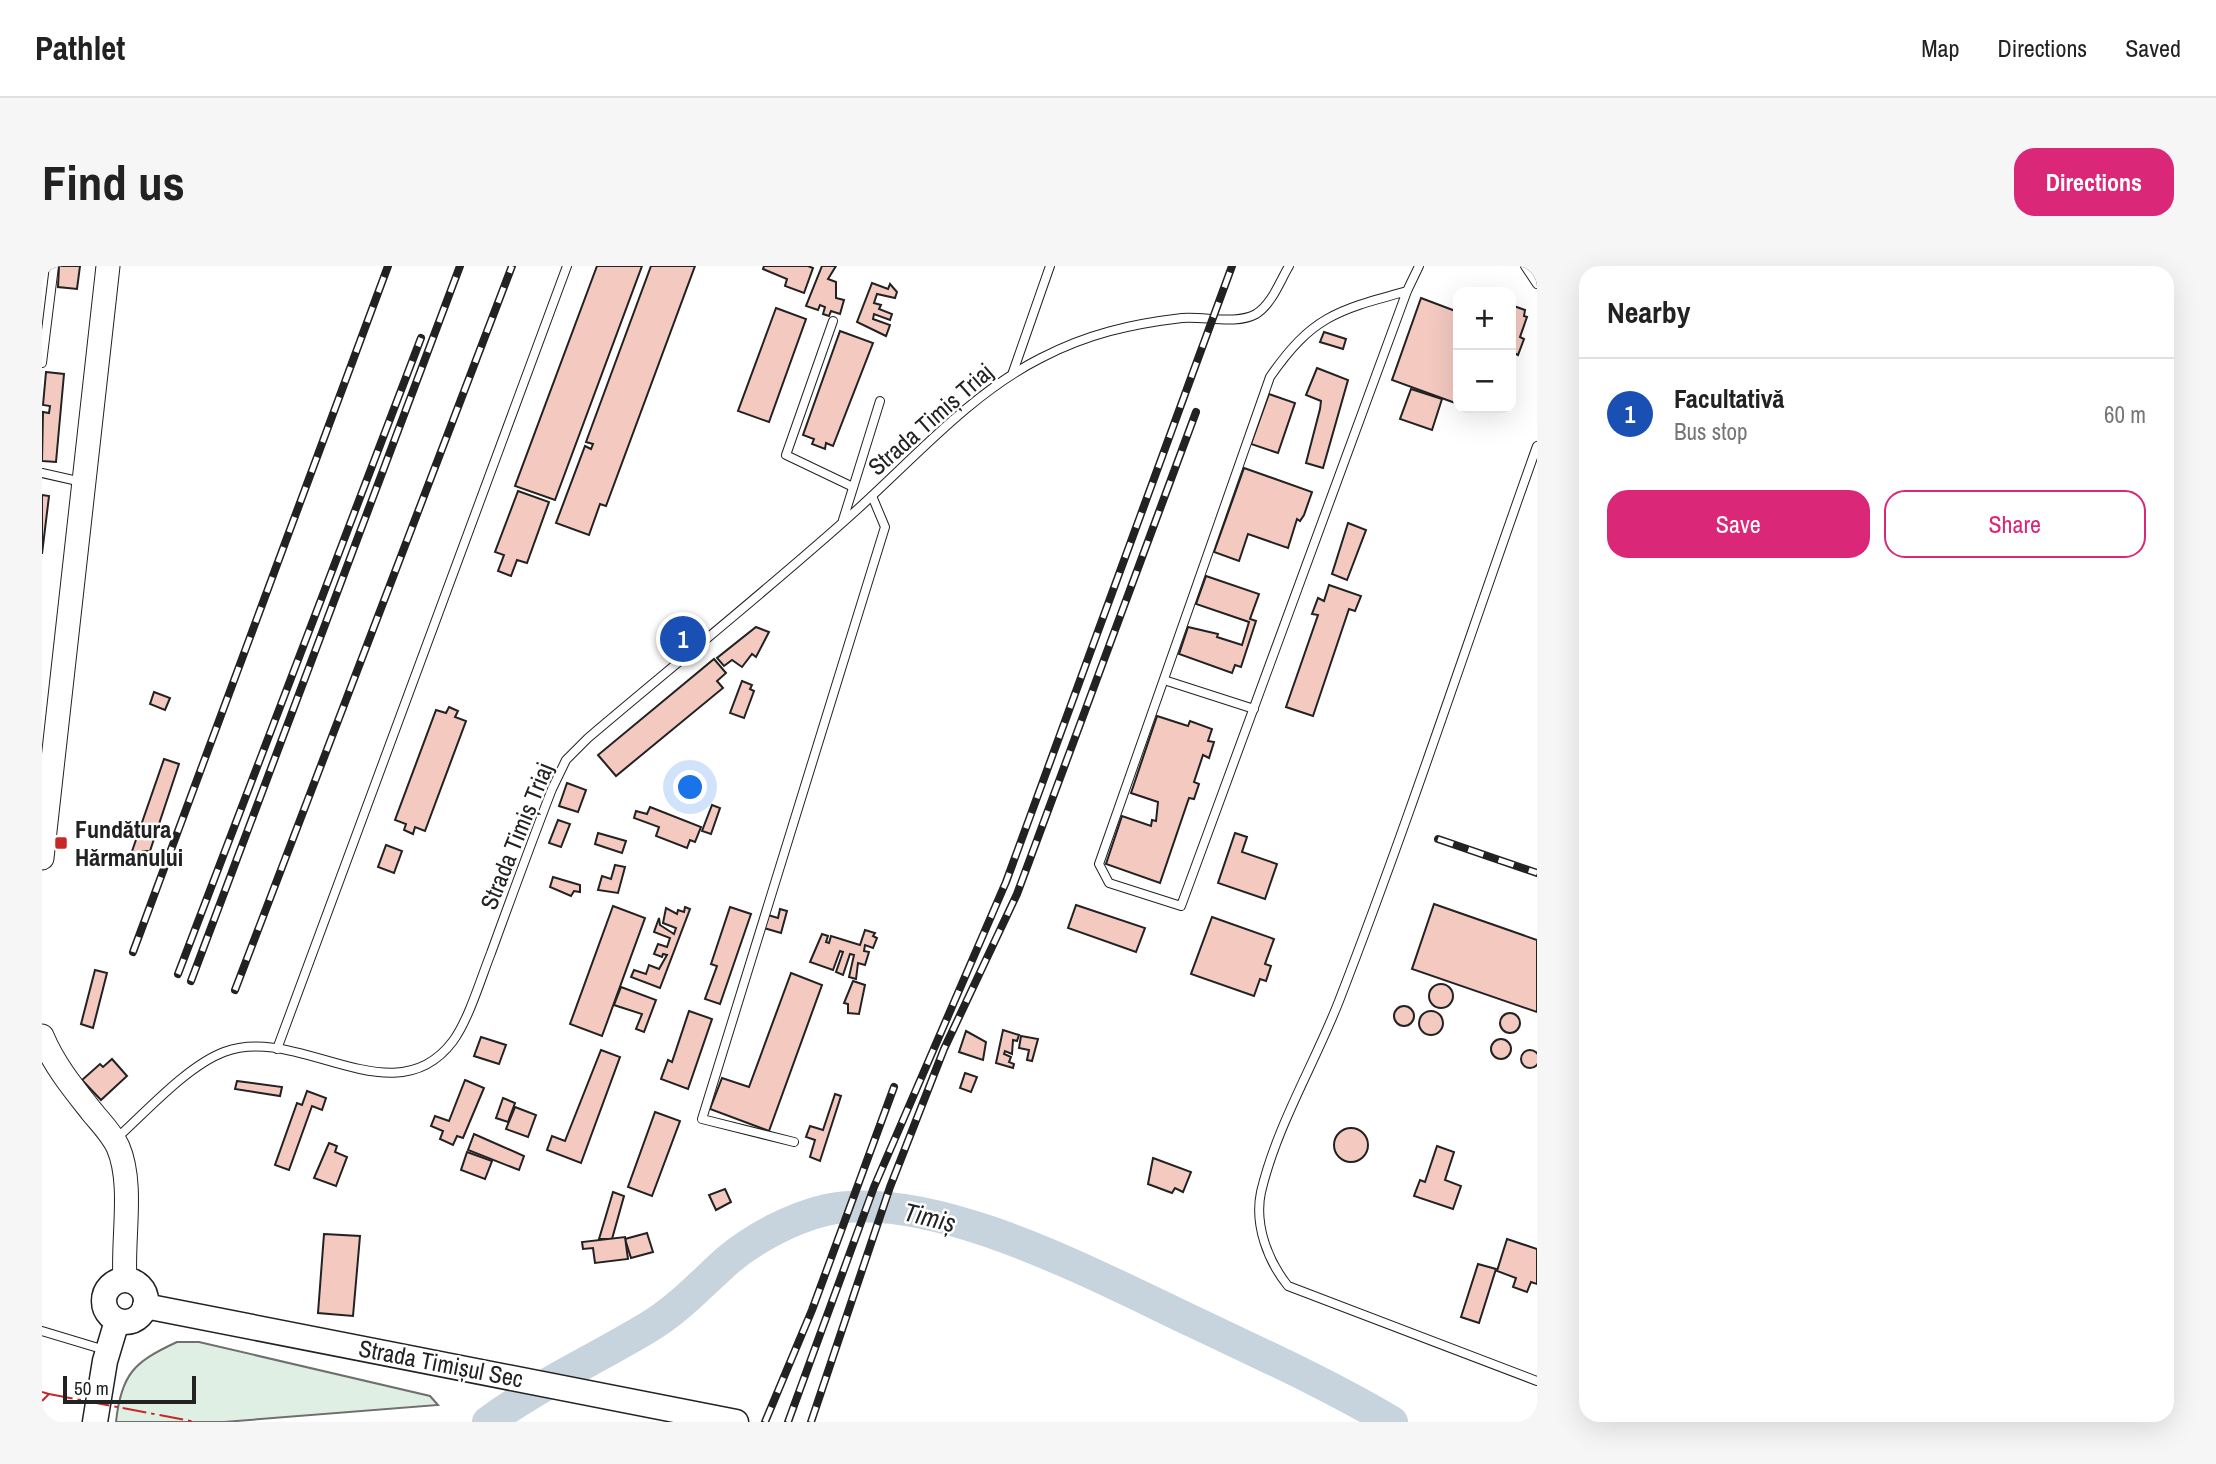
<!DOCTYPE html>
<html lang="en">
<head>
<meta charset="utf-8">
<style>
  :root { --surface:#fff; --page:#f6f6f6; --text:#222; --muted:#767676; --line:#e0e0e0; --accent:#db2777 }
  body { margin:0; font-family:"Archivo Narrow",sans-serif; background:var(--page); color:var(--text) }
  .controls { position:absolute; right:21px; top:21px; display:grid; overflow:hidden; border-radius:14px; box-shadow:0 7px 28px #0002 }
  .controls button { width:63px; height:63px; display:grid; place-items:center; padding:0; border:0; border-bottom:2px solid var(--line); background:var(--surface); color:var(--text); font:35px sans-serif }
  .scale { position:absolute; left:21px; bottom:18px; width:133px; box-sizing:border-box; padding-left:7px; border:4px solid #222; border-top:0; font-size:19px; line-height:24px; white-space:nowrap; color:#222; -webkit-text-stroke:5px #fff; paint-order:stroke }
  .you { position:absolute; left:649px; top:522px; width:24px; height:24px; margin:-18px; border:5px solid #fff; border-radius:50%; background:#1a73e8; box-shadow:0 0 0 10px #1a73e833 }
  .badge { display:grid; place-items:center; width:46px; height:46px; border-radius:50%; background:var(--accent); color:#fff; font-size:23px; font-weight:700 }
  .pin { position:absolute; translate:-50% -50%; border:4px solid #fff; box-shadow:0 2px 7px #0006 }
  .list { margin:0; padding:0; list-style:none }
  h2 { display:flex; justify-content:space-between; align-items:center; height:91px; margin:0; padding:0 28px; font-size:30px }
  h2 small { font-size:23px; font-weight:400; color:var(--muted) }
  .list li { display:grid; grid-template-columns:46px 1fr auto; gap:21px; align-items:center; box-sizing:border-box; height:112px; padding:0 28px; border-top:2px solid var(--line) }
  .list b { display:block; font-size:26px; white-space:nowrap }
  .list p { margin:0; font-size:23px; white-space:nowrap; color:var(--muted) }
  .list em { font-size:23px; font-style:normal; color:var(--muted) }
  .actions { display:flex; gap:14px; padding:21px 28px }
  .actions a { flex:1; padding:16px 0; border:2px solid var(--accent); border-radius:21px; text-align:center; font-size:24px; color:var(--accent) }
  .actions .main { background:var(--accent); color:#fff }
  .map { position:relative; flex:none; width:1495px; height:1156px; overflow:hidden; border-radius:21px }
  header { display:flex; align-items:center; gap:42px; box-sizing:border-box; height:98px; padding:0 35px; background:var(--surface); border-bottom:2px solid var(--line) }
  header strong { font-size:33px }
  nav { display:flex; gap:38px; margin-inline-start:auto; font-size:24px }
  .intro { display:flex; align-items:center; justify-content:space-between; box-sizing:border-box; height:168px; padding:0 42px }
  h1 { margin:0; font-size:49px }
  .button { padding:18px 32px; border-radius:21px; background:var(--accent); color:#fff; font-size:24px; font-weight:700 }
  main { display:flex; gap:42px; padding:0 42px }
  aside { flex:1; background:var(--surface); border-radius:21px; box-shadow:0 7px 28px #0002 }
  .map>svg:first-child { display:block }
  .green { fill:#e0efe3; stroke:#6f6f6f; stroke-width:2 }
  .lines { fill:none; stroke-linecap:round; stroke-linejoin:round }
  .river { stroke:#c7d3dd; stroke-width:32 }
  .building { fill:#f3c9c0; stroke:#222; stroke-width:2 }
  .lane-casing { stroke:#222; stroke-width:10 }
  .secondary-casing { stroke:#222; stroke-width:25 }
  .primary-casing { stroke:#222; stroke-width:27 }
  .lane { stroke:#fff; stroke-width:8 }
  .secondary { stroke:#fff; stroke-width:23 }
  .primary { stroke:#fff; stroke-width:24 }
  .rail-casing { stroke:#222; stroke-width:8 }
  .rail { stroke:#fff; stroke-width:5; stroke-dasharray:16; stroke-linecap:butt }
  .power { stroke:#c62828; stroke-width:2; stroke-dasharray:24 5 3.5 5; stroke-linecap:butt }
  .poi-dot { fill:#c62828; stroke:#fff; stroke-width:2.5 }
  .labels { text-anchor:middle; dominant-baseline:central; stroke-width:5; stroke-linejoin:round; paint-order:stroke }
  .street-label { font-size:24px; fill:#222; stroke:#fff }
  .poi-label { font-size:24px; font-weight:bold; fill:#222; stroke:#fff; text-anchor:start }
  .water-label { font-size:26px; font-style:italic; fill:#222; stroke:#fff }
</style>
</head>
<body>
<header>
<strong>Pathlet</strong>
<nav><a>Map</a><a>Directions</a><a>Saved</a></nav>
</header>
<div class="intro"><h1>Find us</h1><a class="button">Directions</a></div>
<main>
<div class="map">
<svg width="1495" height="1156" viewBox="0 0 1495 1156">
  <rect width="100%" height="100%" fill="#fff"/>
  <!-- green -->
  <path class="green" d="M 135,1076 L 157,1076 L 388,1130 L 396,1139 L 182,1156 L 74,1156 C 79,1108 92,1096 135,1076 Z"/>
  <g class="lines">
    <!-- river -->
    <path class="river" d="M 446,1156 C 496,1119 552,1094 605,1062 C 636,1044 659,1018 686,994 C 712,972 750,952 784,944 C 890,921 1056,1011 1152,1056 C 1219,1088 1286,1118 1350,1156"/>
  </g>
  <!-- building -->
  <g class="building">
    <path d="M 17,0 L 38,0 L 35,23 L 16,21 Z"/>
    <path d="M 555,0 L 600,0 L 513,234 L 473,220 Z"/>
    <path d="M 609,0 L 653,0 L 564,240 L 558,238 L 547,269 L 514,257 L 543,180 L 549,183 L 551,178 L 544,176 Z"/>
    <path d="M 722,0 L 766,0 L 771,2 L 762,27 L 743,20 L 745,13 L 721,3 Z"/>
    <path d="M 780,0 L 794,0 L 786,13 L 794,16 L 794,32 L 802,34 L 798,48 L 789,45 L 787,50 L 781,48 L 783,41 L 778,39 L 776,44 L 764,40 Z"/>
    <path d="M 830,17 L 846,23 L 848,18 L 855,26 L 853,32 L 835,28 L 832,37 L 839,39 L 837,43 L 850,48 L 848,54 L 832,48 L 831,53 L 848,59 L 844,70 L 815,56 Z"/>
    <path d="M 1379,32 L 1416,46 L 1416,138 L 1350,114 Z"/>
    <path d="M 1469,39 L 1483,44 L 1482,50 L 1485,51 L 1478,71 L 1482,73 L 1476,89 L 1472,87 L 1469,96 Z"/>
    <path d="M 734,42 L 764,53 L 727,156 L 696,145 Z"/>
    <path d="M 798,65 L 831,77 L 791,180 L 784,177 L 783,183 L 770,178 L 772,173 L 761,169 Z"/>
    <path d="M 1282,66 L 1304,73 L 1301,83 L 1278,76 Z"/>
    <path d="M 1275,102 L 1306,114 L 1281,202 L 1264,197 L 1278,143 L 1279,135 L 1264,129 Z"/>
    <path d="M 4,106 L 22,108 L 14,196 L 0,195 L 1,146 L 7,147 L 8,140 L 1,139 Z"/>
    <path d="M 1369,123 L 1400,133 L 1390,164 L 1358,153 Z"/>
    <path d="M 1227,128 L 1253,137 L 1236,187 L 1209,178 Z"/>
    <path d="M 1202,202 L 1270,226 L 1262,249 L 1258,255 L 1255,253 L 1246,282 L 1206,268 L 1197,295 L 1172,286 Z"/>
    <path d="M 476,225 L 507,236 L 485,297 L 475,294 L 469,310 L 456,305 L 462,289 L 453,286 Z"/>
    <path d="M 0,229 L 7,230 L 0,288 Z"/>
    <path d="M 1306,257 L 1324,264 L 1305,314 L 1290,308 Z"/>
    <path d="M 1164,310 L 1217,328 L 1208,353 L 1214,355 L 1199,401 L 1193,399 L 1190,407 L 1137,388 L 1146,361 L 1176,368 L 1175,371 L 1200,379 L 1207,356 L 1154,338 Z"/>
    <path d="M 1287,319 L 1319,330 L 1313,345 L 1307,343 L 1271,450 L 1244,441 L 1276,349 L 1270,348 L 1276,332 L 1282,335 Z"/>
    <path d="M 714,361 L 727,366 L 714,391 L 710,388 L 700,401 L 690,394 L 682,400 L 675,392 Z"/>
    <path d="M 672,393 L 684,407 L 675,415 L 681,422 L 574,510 L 556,489 Z"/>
    <path d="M 700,415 L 710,419 L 708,423 L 712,425 L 702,452 L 688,447 Z"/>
    <path d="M 112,426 L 128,432 L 123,444 L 108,438 Z"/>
    <path d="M 407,441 L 416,445 L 413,451 L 424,455 L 383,565 L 373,561 L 371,568 L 362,564 L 364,558 L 353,554 L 394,444 L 404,447 Z"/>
    <path d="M 1115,450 L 1146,460 L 1148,455 L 1170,463 L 1166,475 L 1172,476 L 1167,492 L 1161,489 L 1152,516 L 1157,518 L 1152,533 L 1147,532 L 1118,617 L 1064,598 L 1080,550 L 1109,560 L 1110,554 L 1114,555 L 1116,536 L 1089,527 Z"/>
    <path d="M 122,493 L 137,498 L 108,585 L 101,585 L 98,594 L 88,591 Z"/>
    <path d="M 525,517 L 544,524 L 536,546 L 517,540 Z"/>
    <path d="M 670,539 L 678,542 L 669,568 L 660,565 Z"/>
    <path d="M 608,541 L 659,561 L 653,576 L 648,574 L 645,582 L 614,570 L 617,561 L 592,552 L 594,545 L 605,548 Z"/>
    <path d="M 516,554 L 528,558 L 519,581 L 507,577 Z"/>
    <path d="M 556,567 L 584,575 L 580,587 L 553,578 Z"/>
    <path d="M 1193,567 L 1205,571 L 1200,586 L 1235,598 L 1223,633 L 1176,617 Z"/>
    <path d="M 344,579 L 360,585 L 352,607 L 336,601 Z"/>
    <path d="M 573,599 L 583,601 L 576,627 L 556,624 L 560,610 L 569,613 Z"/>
    <path d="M 511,611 L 538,619 L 538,626 L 532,625 L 529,630 L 508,621 Z"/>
    <path d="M 1392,638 L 1495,674 L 1495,746 L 1370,703 Z"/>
    <path d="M 1034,639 L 1103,662 L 1094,686 L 1026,662 Z"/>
    <path d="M 571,640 L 603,652 L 560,770 L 528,758 Z"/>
    <path d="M 643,641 L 648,643 L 618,722 L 589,711 L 592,704 L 604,708 L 607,699 L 617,703 L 625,689 L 621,688 L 620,691 L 612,688 L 616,678 L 625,681 L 628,672 L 612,666 L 617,652 L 618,659 L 632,668 L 634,662 L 621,657 L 624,642 L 635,648 L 636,644 L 642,646 Z"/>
    <path d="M 688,641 L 709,648 L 678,738 L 663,733 L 675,700 L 669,698 Z"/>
    <path d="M 738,643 L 745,645 L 739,667 L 722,662 L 726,649 L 736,652 Z"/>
    <path d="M 1170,651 L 1232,673 L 1223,698 L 1229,700 L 1224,715 L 1218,713 L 1212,730 L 1149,708 Z"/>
    <path d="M 823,664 L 833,667 L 831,670 L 835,672 L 831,682 L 823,679 L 822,685 L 827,686 L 823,699 L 816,697 L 814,713 L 807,711 L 812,689 L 808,688 L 801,709 L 794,706 L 801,686 L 798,685 L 791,704 L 768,696 L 780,668 L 786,670 L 784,676 L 787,677 L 789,670 L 818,679 Z"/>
    <path d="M 53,704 L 65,707 L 51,762 L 39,758 Z"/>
    <path d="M 749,707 L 780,719 L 727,865 L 668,843 L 680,812 L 707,821 Z"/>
    <path d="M 811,715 L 823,719 L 817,748 L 806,747 L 806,738 L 802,737 Z"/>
    <circle cx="1399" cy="730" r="12"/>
    <path d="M 579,721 L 614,734 L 602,766 L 594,763 L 600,748 L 572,739 Z"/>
    <circle cx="1362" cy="750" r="10"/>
    <circle cx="1389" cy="757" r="12"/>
    <path d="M 647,745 L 670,753 L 646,823 L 619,813 L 626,794 L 630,796 Z"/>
    <circle cx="1468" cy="757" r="10"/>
    <path d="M 961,764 L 977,769 L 975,775 L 971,774 L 970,788 L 963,785 L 962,788 L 969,791 L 967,796 L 972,798 L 971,802 L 954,797 Z"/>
    <path d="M 924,765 L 944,776 L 941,794 L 917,786 Z"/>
    <path d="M 979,770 L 996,773 L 990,795 L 985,794 L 987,784 L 977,782 Z"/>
    <path d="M 439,771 L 464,779 L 457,798 L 432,790 Z"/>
    <circle cx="1459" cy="783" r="10"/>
    <circle cx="1488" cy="793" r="9"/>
    <path d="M 559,784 L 578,791 L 539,897 L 505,884 L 510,870 L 523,875 Z"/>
    <path d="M 70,793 L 85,810 L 59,834 L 40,814 L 58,798 L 61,801 Z"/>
    <path d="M 923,807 L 935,811 L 929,826 L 918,822 Z"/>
    <path d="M 423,814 L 442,822 L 421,872 L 415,870 L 411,879 L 398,873 L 401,865 L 389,860 L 393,850 L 407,855 Z"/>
    <path d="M 195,815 L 240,821 L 238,830 L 193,823 Z"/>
    <path d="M 265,825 L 284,832 L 280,844 L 270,840 L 247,904 L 233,899 L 255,837 L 260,839 Z"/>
    <path d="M 793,828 L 799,830 L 778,895 L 768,891 L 773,874 L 764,871 L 768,860 L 781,864 Z"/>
    <path d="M 461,832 L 473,837 L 466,856 L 454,852 Z"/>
    <path d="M 473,841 L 494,849 L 486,871 L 464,863 Z"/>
    <path d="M 613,846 L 638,855 L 610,930 L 586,921 Z"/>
    <circle cx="1309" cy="879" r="17"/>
    <path d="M 432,868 L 482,890 L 477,904 L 426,884 Z"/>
    <path d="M 287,877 L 295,880 L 293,886 L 305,891 L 294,920 L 272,912 Z"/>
    <path d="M 1395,880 L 1412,886 L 1403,914 L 1419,920 L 1411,943 L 1372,930 L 1378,914 L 1383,916 Z"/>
    <path d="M 425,886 L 450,895 L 443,913 L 419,904 Z"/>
    <path d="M 1111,892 L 1149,906 L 1141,926 L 1133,922 L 1130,927 L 1106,918 Z"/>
    <path d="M 683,923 L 689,936 L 674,944 L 667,929 Z"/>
    <path d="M 571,926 L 582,930 L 570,973 L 557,973 Z"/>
    <path d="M 605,967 L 611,986 L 589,992 L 583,973 Z"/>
    <path d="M 282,968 L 318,970 L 311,1050 L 276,1047 Z"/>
    <path d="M 583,971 L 586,993 L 553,997 L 551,982 L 541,983 L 540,976 Z"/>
    <path d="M 1465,973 L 1495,983 L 1495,1018 L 1489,1016 L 1485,1026 L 1471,1021 L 1474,1012 L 1455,1005 Z"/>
    <path d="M 1436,998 L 1454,1003 L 1437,1057 L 1419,1051 Z"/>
  </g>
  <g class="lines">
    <defs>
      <g id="lane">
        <path d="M 1483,0 L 1495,18"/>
        <path d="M 1365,25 C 1296,44 1270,50 1228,111 L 1057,598 L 1067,617 L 1139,640 L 1365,25 L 1377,0"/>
        <path d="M 791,55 L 744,189 L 811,221"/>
        <path d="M 0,97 L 12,0"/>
        <path d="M 971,106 L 1008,0"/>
        <path d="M 1495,180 C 1429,365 1368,552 1297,735 C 1272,799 1235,859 1219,926 C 1212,959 1226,995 1246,1020 L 1495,1115"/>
        <path d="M 0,207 L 40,216"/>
        <path d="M 801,254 L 838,135"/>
        <path d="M 1122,414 L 1212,443"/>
        <path d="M 235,783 L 525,0"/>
        <path d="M 75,872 C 104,846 145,800 182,786 C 256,757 352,854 411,775 C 427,753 439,712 449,687 C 469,632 489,577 510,523 L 524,494 L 546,472 C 633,398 723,326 808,250 C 869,196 926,129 999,92 C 1045,68 1089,58 1140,52 C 1163,50 1194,59 1214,48 C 1230,38 1238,15 1247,0"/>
        <path d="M 752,876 L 660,853 L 843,261 L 830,230"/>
        <path d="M 0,1065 L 63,1084"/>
      </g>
      <g id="secondary">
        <path d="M 0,592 L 66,0"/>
        <path d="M 0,770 C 12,799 31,822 50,846 C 59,857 70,868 76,881 C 92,918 80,973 83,1014"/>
      </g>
      <g id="primary">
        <circle cx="83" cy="1035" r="21"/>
        <path d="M 103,1040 L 694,1156"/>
        <path d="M 53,1156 L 63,1095 L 75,1055"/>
      </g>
    </defs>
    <!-- lane casing -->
    <use href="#lane" class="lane-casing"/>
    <!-- secondary casing -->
    <use href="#secondary" class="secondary-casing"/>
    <!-- primary casing -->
    <use href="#primary" class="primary-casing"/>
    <!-- lane -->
    <use href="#lane" class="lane"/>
    <!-- secondary -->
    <use href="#secondary" class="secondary"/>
    <!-- primary -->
    <use href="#primary" class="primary"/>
    <defs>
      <g id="rail">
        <path d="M 1396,573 L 1495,607"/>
        <path d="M 91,686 L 346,0"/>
        <path d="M 136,708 L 379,72"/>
        <path d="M 149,715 L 418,0"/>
        <path d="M 193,724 L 470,0"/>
        <path d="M 723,1156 L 770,1044 L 852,821"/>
        <path d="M 746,1156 L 832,921 L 964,616 L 1190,0"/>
        <path d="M 769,1156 L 848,921 L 902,783 L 975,628 L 1154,146"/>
      </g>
    </defs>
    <!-- rail casing -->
    <use href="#rail" class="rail-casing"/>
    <!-- rail -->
    <use href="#rail" class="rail"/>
    <!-- power -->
    <g class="power">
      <path d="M 0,1126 L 7,1128 L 0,1135"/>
      <path d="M 7,1128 L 154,1156"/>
    </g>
  </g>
  <!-- markers -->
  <rect class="poi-dot" x="12" y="570" width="14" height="14" rx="3.5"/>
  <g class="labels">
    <!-- street labels -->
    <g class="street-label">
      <text transform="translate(888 153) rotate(-41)">Strada Timiș Triaj</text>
      <text transform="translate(474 570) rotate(-68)">Strada Timiș Triaj</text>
      <text transform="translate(399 1097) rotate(11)">Strada Timișul Sec</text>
    </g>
    <!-- poi labels -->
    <g class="poi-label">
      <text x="33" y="563">Fundătura<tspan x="33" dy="28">Hărmanului</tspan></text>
    </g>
    <!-- water labels -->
    <g class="water-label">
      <text transform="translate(888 951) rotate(14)">Timiș</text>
    </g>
  </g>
</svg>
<div class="controls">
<button>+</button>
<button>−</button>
</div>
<div class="scale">50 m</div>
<div class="you"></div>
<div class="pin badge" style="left:641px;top:373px;background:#1a4fb4">1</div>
</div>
<aside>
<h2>Nearby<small></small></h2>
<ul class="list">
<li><span class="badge" style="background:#1a4fb4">1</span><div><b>Facultativă</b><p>Bus stop</p></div><em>60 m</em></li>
</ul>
<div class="actions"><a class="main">Save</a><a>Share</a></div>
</aside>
</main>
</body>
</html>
